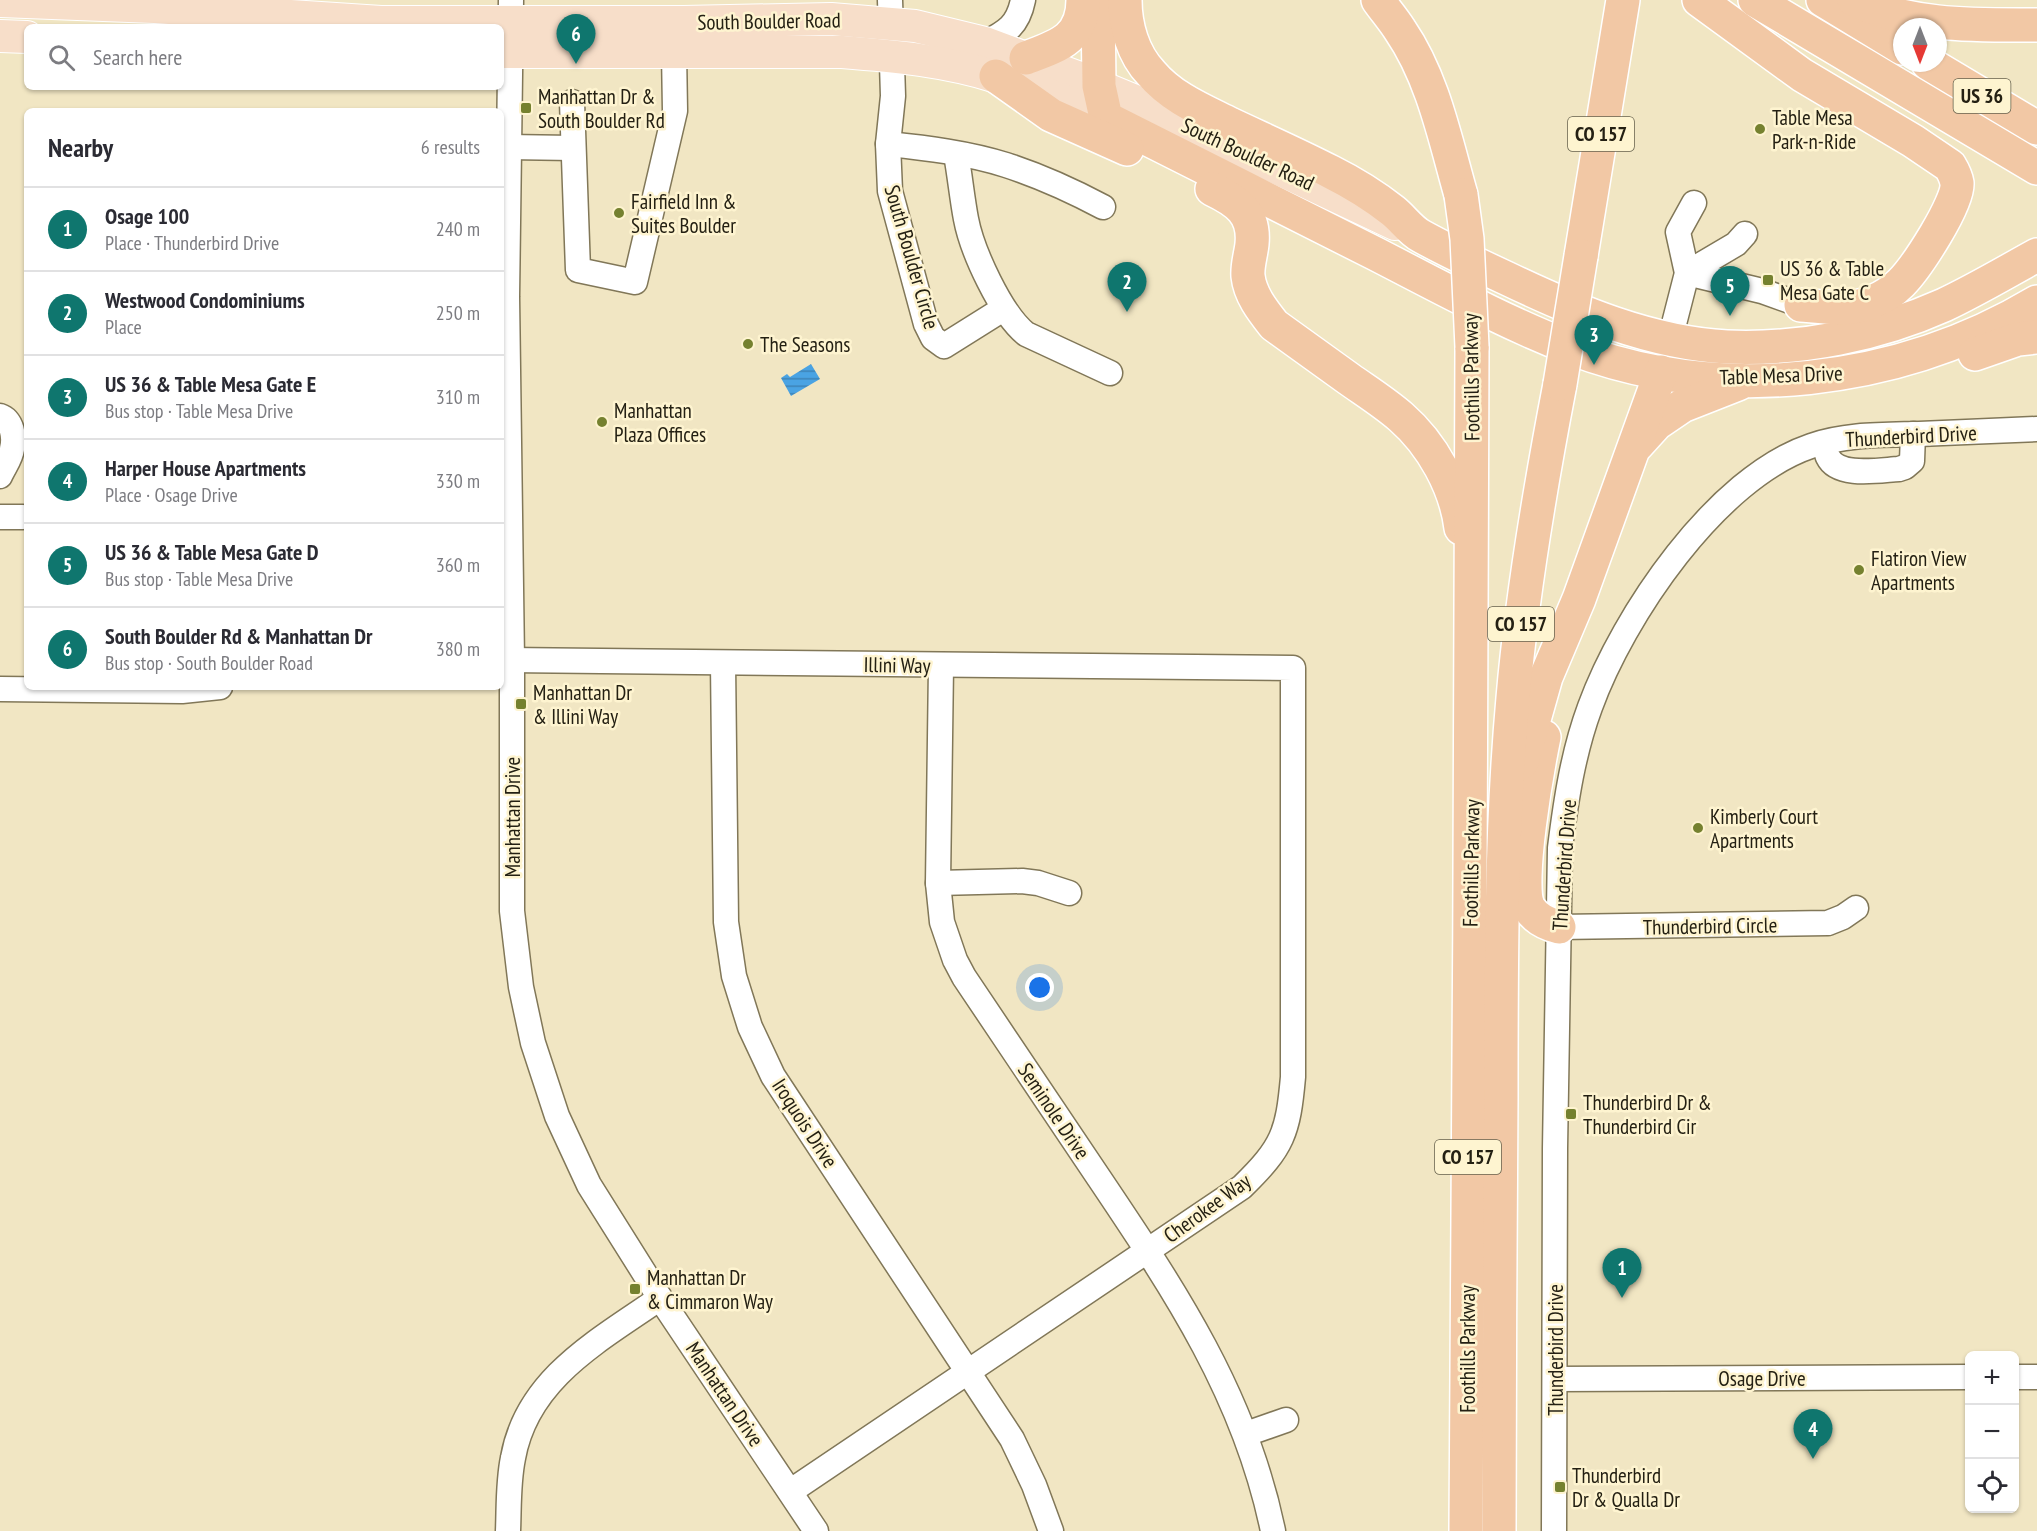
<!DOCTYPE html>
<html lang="en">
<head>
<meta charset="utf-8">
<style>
  :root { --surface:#fff; --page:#f7f7f7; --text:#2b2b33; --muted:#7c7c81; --line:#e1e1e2; --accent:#0f766e }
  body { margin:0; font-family:"PT Sans Narrow",sans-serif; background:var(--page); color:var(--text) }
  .controls { position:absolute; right:18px; bottom:18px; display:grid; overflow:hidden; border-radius:9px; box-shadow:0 2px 4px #0004 }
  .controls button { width:54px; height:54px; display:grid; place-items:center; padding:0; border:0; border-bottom:2px solid var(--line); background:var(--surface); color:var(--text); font:30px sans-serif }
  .compass { position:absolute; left:1893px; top:18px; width:54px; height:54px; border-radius:50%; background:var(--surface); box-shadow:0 2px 4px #0004; rotate:180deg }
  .you { position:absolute; left:1040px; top:988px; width:21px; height:21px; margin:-15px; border:4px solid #fff; border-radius:50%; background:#1a73e8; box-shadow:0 0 0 9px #1a73e833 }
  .badge { display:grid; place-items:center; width:39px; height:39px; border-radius:50%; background:var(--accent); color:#fff; font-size:20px; font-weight:700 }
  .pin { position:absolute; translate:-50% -50px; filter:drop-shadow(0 2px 3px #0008) }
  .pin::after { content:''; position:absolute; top:32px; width:21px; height:18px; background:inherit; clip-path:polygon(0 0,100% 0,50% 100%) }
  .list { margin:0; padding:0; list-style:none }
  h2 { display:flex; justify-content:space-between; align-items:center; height:78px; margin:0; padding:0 24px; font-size:26px }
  h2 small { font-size:20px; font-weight:400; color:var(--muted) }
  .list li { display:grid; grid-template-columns:39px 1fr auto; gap:18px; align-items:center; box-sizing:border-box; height:84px; padding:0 24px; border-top:2px solid var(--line) }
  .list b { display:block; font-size:22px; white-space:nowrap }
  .list p { margin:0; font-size:20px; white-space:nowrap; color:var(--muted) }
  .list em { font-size:20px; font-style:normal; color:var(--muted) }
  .icon { flex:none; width:33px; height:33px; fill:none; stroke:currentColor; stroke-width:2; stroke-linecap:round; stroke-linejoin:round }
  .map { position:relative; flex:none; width:2037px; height:1531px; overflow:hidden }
  .search { position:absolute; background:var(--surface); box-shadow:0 2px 4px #0004; left:24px; top:24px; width:480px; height:66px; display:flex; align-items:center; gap:15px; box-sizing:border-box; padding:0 21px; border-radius:9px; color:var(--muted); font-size:22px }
  .panel { position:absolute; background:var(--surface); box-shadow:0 2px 4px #0004; left:24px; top:108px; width:480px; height:582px; border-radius:9px }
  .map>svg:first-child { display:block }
  .water { fill:url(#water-rules) }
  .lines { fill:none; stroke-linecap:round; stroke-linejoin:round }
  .minor-casing { stroke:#817758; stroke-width:27 }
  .major-casing { stroke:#fff; stroke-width:34 }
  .highway-casing { stroke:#fff; stroke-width:36 }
  .minor { stroke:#fff; stroke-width:24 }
  .major { stroke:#f7dec9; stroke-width:32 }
  .highway { stroke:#f2c8a5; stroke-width:33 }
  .highway-bridge-casing { stroke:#fff; stroke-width:36; stroke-linecap:butt }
  .highway-bridge { stroke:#f2c8a5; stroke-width:33 }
  .poi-dot { fill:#75812f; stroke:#fef4d0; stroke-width:2 }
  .labels { text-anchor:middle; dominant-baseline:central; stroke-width:5; stroke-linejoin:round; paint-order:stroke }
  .shield { fill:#fef4d0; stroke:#65604c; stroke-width:1.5 }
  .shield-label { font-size:20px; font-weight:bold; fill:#242013 }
  .street-label { font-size:21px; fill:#242013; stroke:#fef4d0 }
  .poi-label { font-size:21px; fill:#242013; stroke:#fef4d0; text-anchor:start }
</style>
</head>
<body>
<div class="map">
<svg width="2037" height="1531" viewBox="0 0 2037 1531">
  <defs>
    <pattern id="water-rules" width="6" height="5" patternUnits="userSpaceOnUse" patternTransform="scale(1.5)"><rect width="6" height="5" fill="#4aa3e3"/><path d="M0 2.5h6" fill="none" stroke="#3d84b7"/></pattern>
  </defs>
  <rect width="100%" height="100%" fill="#f1e6c3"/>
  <!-- water -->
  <path class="water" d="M 811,364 L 820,379 L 791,396 L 781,378 L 787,374 L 790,377 Z"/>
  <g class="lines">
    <defs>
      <g id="minor">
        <path d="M 511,0 L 507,297 L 512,660 L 512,911 L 521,987 L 533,1043 L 557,1116 L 589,1185 L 660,1298 L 816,1531"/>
        <path d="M 890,0 L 893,96 L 888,144 L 890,191 L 926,324 L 933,338 L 944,346 L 1003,309"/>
        <path d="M 985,43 C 1007,32 1018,25 1023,0"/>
        <path d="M 572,102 L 578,270 L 635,282 L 675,111 L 674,52"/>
        <path d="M 888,144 C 927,148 968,153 1006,165 C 1040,176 1071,190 1103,207"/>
        <path d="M 508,147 L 573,148"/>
        <path d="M 956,154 C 960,176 962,198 966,219 C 972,251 1001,314 1026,334 L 1110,373"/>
        <path d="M 1687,273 L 1762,291 L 1801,305"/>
        <path d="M 1687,273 L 1736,244 L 1745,234"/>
        <path d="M 1666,355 L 1687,273 L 1678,232 L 1694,203"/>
        <path d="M 0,416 C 12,420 15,437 12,449 C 11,458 4,467 0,476"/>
        <path d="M 1825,443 C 1826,447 1826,453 1828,457 C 1838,478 1880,470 1899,469 L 1905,467 L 1912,461 L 1913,434"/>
        <path d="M 0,517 L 23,517"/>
        <path d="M 501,660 L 1293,668 L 1293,1077 C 1288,1133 1283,1147 1242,1187 L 791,1491"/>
        <path d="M 723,663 L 726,922 L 734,976 L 750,1027 L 773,1076 L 1012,1439 L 1034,1485 L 1051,1531"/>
        <path d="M 941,666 L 938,883 L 942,922 L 955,960 L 964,977 C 1009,1044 1054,1111 1099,1178 C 1175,1291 1245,1395 1273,1531"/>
        <path d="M 0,689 L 182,691 L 220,687"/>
        <path d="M 938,883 L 1022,881 L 1038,883 L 1069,893"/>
        <path d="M 1559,927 L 1828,923 L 1843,917 L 1856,908"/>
        <path d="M 2014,1377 L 2037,1377"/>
        <path d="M 1555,1379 L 1970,1377"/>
        <path d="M 1246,1434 L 1286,1420"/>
        <path d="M 508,1531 C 509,1507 508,1482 513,1458 C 527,1378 600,1340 660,1298"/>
        <path d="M 1554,1531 L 1555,1149 L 1560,848 C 1566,800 1573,753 1590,707 C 1623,616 1716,478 1811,446 C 1846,434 1882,435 1919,434 C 1958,432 1998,431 2037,429"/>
      </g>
      <g id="major">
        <path d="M 0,1 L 155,7 L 381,22 L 683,22 L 831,19 L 915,26 L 985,43 L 1077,77 L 1135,101 L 1395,224"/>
        <path d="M 0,36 L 27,37"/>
        <path d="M 501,52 L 842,52 C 894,56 947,61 997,77 C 1034,88 1070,102 1106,118"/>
      </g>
      <g id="highway">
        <path d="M 1098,0 L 1099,86 L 1106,118 C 1196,163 1286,209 1376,254 C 1440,287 1504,322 1571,348 C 1722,406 1900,384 2037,302"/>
        <path d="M 1125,0 C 1125,26 1133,54 1151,73 C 1172,98 1202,110 1230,124 C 1264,140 1298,155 1331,172 C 1353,183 1374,196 1393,211 C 1403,219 1410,230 1421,236 C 1448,251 1478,265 1506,278 C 1575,311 1650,343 1727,347 C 1801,350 1877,335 1944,305 C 1976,290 2006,272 2037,255"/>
        <path d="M 1378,0 C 1385,10 1393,19 1400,30 C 1433,78 1445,139 1461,195"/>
        <path d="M 1699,0 L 1802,75 L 1913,141 L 1950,166 C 1953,171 1956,177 1957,183 C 1959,203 1916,268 1901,283 C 1893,291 1884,297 1874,301 C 1852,312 1824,307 1801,305"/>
        <path d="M 1755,0 L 2037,168"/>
        <path d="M 1823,0 L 1902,48"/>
        <path d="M 1854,0 C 1912,27 1975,25 2037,25"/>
        <path d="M 1026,58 C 1058,46 1083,39 1083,0"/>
        <path d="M 1928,63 L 2037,128"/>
        <path d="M 996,76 L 1051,115 L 1127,149"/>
        <path d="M 1212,189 C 1237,201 1255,213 1252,244 C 1251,254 1247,266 1248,276 C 1250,295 1263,311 1274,325 C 1299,343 1324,361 1349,379 C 1366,391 1385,403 1401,417 C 1432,444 1456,487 1461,528"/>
        <path d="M 1581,256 L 1623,0"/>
        <path d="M 1975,354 L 2018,339 L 2037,337"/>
        <path d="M 1637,445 L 1657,423 L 1682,406 L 1738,384"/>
        <path d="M 1544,737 C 1538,766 1516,886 1529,908 C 1536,919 1547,924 1559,927"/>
        <path d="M 1522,762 L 1546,677 L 1579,599 L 1661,372"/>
        <path d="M 1466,1531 C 1468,1136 1472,742 1472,347"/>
        <path d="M 1499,1531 C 1499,1386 1500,1242 1501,1097 C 1501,964 1501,831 1513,698 C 1522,593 1540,488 1560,384"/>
      </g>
    </defs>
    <!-- minor casing -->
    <use href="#minor" class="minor-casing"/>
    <!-- major casing -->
    <use href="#major" class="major-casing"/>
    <!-- highway casing -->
    <use href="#highway" class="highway-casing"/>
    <!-- minor -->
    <use href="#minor" class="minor"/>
    <!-- major -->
    <use href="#major" class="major"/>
    <!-- highway -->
    <use href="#highway" class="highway"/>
    <defs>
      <g id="highway-bridge">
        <path d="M 1461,195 L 1467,239 L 1472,347"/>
        <path d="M 1560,384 L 1581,256"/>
      </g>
    </defs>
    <!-- highway-bridge casing -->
    <use href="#highway-bridge" class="highway-bridge-casing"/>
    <!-- highway-bridge -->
    <use href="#highway-bridge" class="highway-bridge"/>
  </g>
  <!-- markers -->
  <g class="poi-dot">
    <rect x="520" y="102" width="12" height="12" rx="3"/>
    <circle cx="1760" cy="129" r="6"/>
    <circle cx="619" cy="213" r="6"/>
    <rect x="1762" y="274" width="12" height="12" rx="3"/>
    <circle cx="748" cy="344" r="6"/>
    <circle cx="602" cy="422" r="6"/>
    <circle cx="1859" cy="570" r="6"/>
    <rect x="515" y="698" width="12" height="12" rx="3"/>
    <circle cx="1698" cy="828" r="6"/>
    <rect x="1565" y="1108" width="12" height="12" rx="3"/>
    <rect x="629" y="1283" width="12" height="12" rx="3"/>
    <rect x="1554" y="1481" width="12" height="12" rx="3"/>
  </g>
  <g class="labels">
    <!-- shield labels -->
    <g class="shield">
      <rect x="1953.5" y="79" width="57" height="34" rx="4.5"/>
      <rect x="1568" y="117" width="66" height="34" rx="4.5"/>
      <rect x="1488" y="607" width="66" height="34" rx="4.5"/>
      <rect x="1435" y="1140" width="66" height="34" rx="4.5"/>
    </g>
    <g class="shield-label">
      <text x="1982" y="96">US 36</text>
      <text x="1601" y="134">CO 157</text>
      <text x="1521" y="624">CO 157</text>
      <text x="1468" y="1157">CO 157</text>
    </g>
    <!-- street labels -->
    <g class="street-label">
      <text transform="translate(769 21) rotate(-1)">South Boulder Road</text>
      <text transform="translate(1248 154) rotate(25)">South Boulder Road</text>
      <text transform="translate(912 257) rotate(74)">South Boulder Circle</text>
      <text transform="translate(1781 375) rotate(-2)">Table Mesa Drive</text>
      <text transform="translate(1471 377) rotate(-91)">Foothills Parkway</text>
      <text transform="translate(1911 436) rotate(-3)">Thunderbird Drive</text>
      <text transform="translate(897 665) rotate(1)">Illini Way</text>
      <text transform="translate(512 817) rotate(-90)">Manhattan Drive</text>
      <text transform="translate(1471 863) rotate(-89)">Foothills Parkway</text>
      <text transform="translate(1564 865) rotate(-86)">Thunderbird Drive</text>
      <text transform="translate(1710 926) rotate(-1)">Thunderbird Circle</text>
      <text transform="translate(1054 1111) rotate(56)">Seminole Drive</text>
      <text transform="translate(805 1123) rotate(57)">Iroquois Drive</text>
      <text transform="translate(1207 1208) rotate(-36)">Cherokee Way</text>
      <text transform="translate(1467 1349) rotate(-90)">Foothills Parkway</text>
      <text transform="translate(1555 1350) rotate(-90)">Thunderbird Drive</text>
      <text x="1762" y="1378">Osage Drive</text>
      <text transform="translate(725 1394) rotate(56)">Manhattan Drive</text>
    </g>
    <!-- poi labels -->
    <g class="poi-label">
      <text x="538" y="96">Manhattan Dr &amp;<tspan x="538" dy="24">South Boulder Rd</tspan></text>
      <text x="1772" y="117">Table Mesa<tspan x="1772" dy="24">Park-n-Ride</tspan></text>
      <text x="631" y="201">Fairfield Inn &amp;<tspan x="631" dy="24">Suites Boulder</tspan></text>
      <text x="1780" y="268">US 36 &amp; Table<tspan x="1780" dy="24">Mesa Gate C</tspan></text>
      <text x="760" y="344">The Seasons</text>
      <text x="614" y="410">Manhattan<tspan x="614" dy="24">Plaza Offices</tspan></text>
      <text x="1871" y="558">Flatiron View<tspan x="1871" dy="24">Apartments</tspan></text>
      <text x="533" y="692">Manhattan Dr<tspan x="533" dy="24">&amp; Illini Way</tspan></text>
      <text x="1710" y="816">Kimberly Court<tspan x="1710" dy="24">Apartments</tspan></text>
      <text x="1583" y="1102">Thunderbird Dr &amp;<tspan x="1583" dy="24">Thunderbird Cir</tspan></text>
      <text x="647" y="1277">Manhattan Dr<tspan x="647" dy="24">&amp; Cimmaron Way</tspan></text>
      <text x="1572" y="1475">Thunderbird<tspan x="1572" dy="24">Dr &amp; Qualla Dr</tspan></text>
    </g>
  </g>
</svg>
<div class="controls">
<button>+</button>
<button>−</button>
<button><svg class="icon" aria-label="locate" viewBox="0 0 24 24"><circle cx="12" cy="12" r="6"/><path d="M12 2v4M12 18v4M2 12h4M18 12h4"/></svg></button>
</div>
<svg class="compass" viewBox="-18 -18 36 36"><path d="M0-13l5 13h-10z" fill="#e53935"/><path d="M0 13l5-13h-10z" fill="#7c7c81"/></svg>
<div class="you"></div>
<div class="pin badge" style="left:1622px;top:1298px">1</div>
<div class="pin badge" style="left:1127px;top:312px">2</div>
<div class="pin badge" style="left:1594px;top:365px">3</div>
<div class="pin badge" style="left:1813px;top:1459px">4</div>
<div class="pin badge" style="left:1730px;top:316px">5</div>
<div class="pin badge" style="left:576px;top:64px">6</div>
<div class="search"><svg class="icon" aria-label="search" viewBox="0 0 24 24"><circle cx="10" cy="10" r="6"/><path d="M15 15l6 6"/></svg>Search here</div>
<section class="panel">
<h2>Nearby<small>6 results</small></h2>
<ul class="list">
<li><span class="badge">1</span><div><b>Osage 100</b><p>Place · Thunderbird Drive</p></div><em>240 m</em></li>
<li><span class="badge">2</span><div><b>Westwood Condominiums</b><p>Place</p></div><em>250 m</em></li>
<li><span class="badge">3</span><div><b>US 36 &amp; Table Mesa Gate E</b><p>Bus stop · Table Mesa Drive</p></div><em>310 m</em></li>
<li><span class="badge">4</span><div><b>Harper House Apartments</b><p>Place · Osage Drive</p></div><em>330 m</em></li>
<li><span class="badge">5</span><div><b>US 36 &amp; Table Mesa Gate D</b><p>Bus stop · Table Mesa Drive</p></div><em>360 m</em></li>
<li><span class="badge">6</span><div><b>South Boulder Rd &amp; Manhattan Dr</b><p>Bus stop · South Boulder Road</p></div><em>380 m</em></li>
</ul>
</section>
</div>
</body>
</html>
